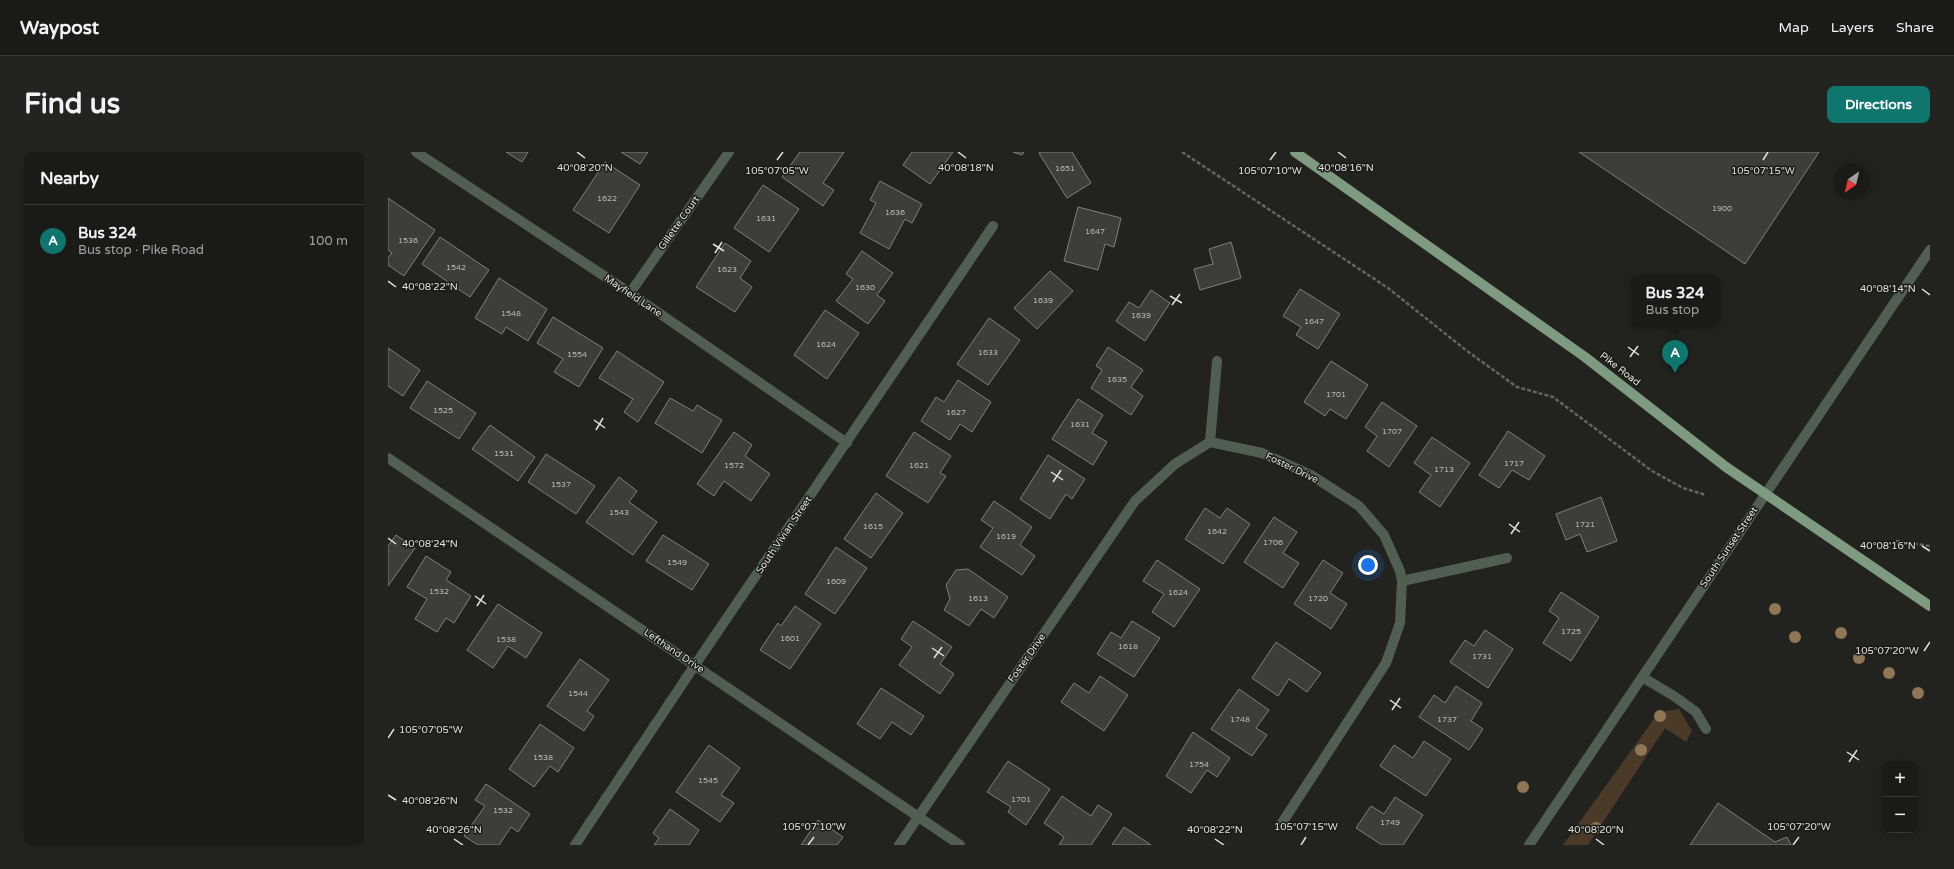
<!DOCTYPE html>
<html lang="en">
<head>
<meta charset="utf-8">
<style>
  :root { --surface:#1a1a17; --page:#232320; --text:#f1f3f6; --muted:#9fa1a1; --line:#383836; --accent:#0f766e }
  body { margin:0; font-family:"Varela Round",sans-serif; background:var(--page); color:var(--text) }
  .controls { position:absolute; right:12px; bottom:12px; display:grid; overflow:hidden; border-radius:8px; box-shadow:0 2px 10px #0003 }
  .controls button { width:36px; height:36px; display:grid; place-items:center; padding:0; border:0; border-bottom:1px solid var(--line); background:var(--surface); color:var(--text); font:20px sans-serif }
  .compass { position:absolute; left:1446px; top:12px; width:36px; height:36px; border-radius:50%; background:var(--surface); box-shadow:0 2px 10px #0003; rotate:214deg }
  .you { position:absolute; left:980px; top:413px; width:14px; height:14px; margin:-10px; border:3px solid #fff; border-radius:50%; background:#1a73e8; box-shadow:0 0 0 6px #1a73e833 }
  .badge { display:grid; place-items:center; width:26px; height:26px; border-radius:50%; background:var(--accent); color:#fff; font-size:13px; font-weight:700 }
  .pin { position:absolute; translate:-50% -33px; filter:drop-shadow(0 1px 2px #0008) }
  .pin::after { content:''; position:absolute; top:21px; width:14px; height:12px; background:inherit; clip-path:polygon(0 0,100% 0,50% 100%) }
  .popup { position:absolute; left:1243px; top:123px; width:88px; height:52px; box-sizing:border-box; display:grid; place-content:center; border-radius:8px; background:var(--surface); filter:drop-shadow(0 1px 3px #0005); font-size:13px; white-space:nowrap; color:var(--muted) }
  .popup b { font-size:15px; color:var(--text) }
  .popup::after { content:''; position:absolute; left:50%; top:100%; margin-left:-8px; border:8px solid transparent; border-top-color:var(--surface) }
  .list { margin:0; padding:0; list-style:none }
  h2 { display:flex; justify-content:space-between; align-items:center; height:52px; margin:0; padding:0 16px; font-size:17px }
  h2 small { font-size:13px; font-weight:400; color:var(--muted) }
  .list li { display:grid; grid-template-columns:26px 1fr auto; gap:12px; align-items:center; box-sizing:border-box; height:72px; padding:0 16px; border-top:1px solid var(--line) }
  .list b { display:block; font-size:15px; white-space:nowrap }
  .list p { margin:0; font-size:13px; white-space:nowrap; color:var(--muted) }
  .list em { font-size:13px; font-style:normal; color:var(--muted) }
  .map { position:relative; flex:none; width:1542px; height:693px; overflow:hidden; border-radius:8px }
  header { display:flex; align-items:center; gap:24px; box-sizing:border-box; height:56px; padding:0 20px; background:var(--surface); border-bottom:1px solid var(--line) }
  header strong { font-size:19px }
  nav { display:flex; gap:22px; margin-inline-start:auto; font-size:14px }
  .intro { display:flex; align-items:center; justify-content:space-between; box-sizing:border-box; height:96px; padding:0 24px }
  h1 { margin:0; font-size:28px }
  .button { padding:10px 18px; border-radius:8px; background:var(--accent); color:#fff; font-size:14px; font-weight:700 }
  main { display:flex; gap:24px; padding:0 24px }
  aside { flex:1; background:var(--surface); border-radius:8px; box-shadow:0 2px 10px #0003 }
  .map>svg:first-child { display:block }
  .green { fill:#4a3a27 }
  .building { fill:#3e3d38; stroke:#807f7a }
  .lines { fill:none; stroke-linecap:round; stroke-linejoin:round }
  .path { stroke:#646562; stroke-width:2.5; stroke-dasharray:4 2; stroke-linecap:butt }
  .minor { stroke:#515f52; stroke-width:10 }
  .major { stroke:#7e9a7f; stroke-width:10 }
  .tree { fill:#8f7655 }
  .ticks { fill:none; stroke:#e1e2df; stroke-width:1.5 }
  .labels { text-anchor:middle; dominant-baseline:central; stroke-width:3; stroke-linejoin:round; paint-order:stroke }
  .number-label { font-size:8px; fill:#b8b9b5 }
  .street-label { font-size:10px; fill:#e1e2df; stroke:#191a16 }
  .ticks-label { font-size:10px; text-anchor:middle; fill:#e1e2df; stroke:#191a16; stroke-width:3; stroke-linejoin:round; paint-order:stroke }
</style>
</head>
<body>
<header>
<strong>Waypost</strong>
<nav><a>Map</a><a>Layers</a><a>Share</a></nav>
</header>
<div class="intro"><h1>Find us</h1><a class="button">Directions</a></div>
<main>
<aside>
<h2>Nearby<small></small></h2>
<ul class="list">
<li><span class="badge">A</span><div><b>Bus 324</b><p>Bus stop · Pike Road</p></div><em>100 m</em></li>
</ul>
</aside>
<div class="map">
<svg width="1542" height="693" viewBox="0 0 1542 693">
  <rect width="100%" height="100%" fill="#22231f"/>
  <!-- green -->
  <path class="green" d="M 1291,557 L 1304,579 L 1298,590 L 1277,576 L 1200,693 L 1175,693 L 1271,560 Z"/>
  <!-- building -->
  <g class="building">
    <path d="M 118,0 L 140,0 L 134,10 Z"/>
    <path d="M 233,0 L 260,0 L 252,12 Z"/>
    <path d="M 412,0 L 456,0 L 435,31 L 446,38 L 435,54 L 394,25 Z"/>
    <path d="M 524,0 L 565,0 L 542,32 L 515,13 Z"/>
    <path d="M 625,0 L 636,0 L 634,3 Z"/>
    <path d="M 653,0 L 684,0 L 703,31 L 679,46 L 651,1 Z"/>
    <path d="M 1191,0 L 1431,0 L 1357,112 Z"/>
    <path d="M 217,10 L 252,33 L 221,81 L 185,58 Z"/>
    <path d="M 492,29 L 534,52 L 524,71 L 517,67 L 501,97 L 472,81 L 488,51 L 482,48 Z"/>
    <path d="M 375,33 L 411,57 L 381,100 L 346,76 Z"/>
    <path d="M 0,46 L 47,78 L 16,124 L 0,113 L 0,106 L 4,101 L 0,98 Z"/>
    <path d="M 690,55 L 733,66 L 726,95 L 717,92 L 710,118 L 676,109 Z"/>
    <path d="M 52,85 L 101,118 L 82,145 L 34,112 Z"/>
    <path d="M 843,90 L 853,126 L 812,138 L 806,117 L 825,112 L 821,97 Z"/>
    <path d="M 337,91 L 363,109 L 352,126 L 364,135 L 347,160 L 308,135 Z"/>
    <path d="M 474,99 L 505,121 L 489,143 L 497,149 L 480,172 L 448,149 L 465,127 L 458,122 Z"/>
    <path d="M 662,119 L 685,139 L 649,177 L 626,156 Z"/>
    <path d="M 111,126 L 159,157 L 140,189 L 118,175 L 114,182 L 87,166 Z"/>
    <path d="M 912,137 L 952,162 L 930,197 L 908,183 L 913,175 L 895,164 Z"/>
    <path d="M 763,138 L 782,151 L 757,189 L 728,169 L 741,150 L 751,156 Z"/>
    <path d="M 437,158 L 471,181 L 439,227 L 406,203 Z"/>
    <path d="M 165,165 L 215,196 L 191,235 L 166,220 L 175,207 L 149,191 Z"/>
    <path d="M 601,166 L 632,188 L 600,233 L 569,212 Z"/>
    <path d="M 720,195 L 755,218 L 743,235 L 755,244 L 743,263 L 703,236 L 714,218 L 708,214 Z"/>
    <path d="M 0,196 L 32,218 L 15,244 L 0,234 Z"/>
    <path d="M 229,199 L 276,230 L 250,270 L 236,260 L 245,247 L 211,226 Z"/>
    <path d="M 943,209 L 980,233 L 958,267 L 942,257 L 937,264 L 916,250 Z"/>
    <path d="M 570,228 L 603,250 L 584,280 L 572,272 L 562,288 L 533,269 L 548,245 L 556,250 Z"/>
    <path d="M 39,229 L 88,261 L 71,287 L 22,256 Z"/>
    <path d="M 282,246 L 305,259 L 309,253 L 334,268 L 314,301 L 267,271 Z"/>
    <path d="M 690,247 L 715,263 L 704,281 L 719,290 L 705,313 L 664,287 Z"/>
    <path d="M 994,250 L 1029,274 L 1001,315 L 979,299 L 989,284 L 977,275 Z"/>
    <path d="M 102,273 L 147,305 L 130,329 L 84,297 Z"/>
    <path d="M 1120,279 L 1157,304 L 1141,328 L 1124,318 L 1111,336 L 1091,323 Z"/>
    <path d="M 346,280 L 364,293 L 357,304 L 382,322 L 363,349 L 336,329 L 326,344 L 309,332 Z"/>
    <path d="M 526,280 L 563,304 L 552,321 L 558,324 L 540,351 L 498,324 Z"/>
    <path d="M 1044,285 L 1082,311 L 1052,355 L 1031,340 L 1043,323 L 1026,311 Z"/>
    <path d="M 158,302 L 207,334 L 188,362 L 140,330 Z"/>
    <path d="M 660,303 L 697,327 L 684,347 L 678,342 L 662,367 L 632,347 Z"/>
    <path d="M 231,325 L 249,339 L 241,350 L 269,370 L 245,403 L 198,370 Z"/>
    <path d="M 488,341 L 515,361 L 483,406 L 456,387 Z"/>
    <path d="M 1213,345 L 1229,389 L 1199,400 L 1192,382 L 1178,388 L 1168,362 Z"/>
    <path d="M 606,349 L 644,375 L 632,393 L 647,404 L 634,423 L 592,395 L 605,376 L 593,368 Z"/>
    <path d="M 817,356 L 832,366 L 839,356 L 862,372 L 835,412 L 797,387 Z"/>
    <path d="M 886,365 L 909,380 L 895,401 L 911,411 L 895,436 L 856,410 Z"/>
    <path d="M 8,383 L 27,396 L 0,434 L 0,394 Z"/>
    <path d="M 275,383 L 321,412 L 304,438 L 258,409 Z"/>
    <path d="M 448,395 L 479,416 L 447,462 L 417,442 Z"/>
    <path d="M 38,404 L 63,420 L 58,428 L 83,444 L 66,471 L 58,466 L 49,480 L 27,467 L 39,447 L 19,435 Z"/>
    <path d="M 769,408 L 812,437 L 786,475 L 764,460 L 776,442 L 755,429 Z"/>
    <path d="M 935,408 L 955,421 L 942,441 L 959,452 L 943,477 L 906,452 Z"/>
    <path d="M 580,417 L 620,445 L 606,466 L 593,457 L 581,474 L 556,458 L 562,447 L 558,433 L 568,418 Z"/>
    <path d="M 1173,440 L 1211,465 L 1183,509 L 1155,491 L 1171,466 L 1161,459 Z"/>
    <path d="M 110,452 L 154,481 L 138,506 L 120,494 L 105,516 L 79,498 Z"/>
    <path d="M 407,454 L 433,472 L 402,517 L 372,498 L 390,471 L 393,474 Z"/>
    <path d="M 525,469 L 564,495 L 552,512 L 566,522 L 552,542 L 511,513 L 524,495 L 513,487 Z"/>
    <path d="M 744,469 L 772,486 L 746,525 L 709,502 L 723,480 L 733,486 Z"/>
    <path d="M 1097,478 L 1125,497 L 1100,536 L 1062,510 L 1077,488 L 1086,494 Z"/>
    <path d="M 888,490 L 933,521 L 919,540 L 901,527 L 890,544 L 864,526 Z"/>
    <path d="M 192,507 L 221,528 L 199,559 L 206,564 L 196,579 L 159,554 Z"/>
    <path d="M 712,524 L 740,543 L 716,579 L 673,550 L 686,531 L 701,541 Z"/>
    <path d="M 1068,534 L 1094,551 L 1083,569 L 1095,577 L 1081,598 L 1031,565 L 1046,543 L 1057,551 Z"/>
    <path d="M 493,536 L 536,564 L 523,583 L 504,570 L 492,587 L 469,572 Z"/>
    <path d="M 851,537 L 881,558 L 868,576 L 879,583 L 864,604 L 823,577 Z"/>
    <path d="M 152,572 L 186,596 L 170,620 L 162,614 L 146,635 L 121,617 Z"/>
    <path d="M 805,580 L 842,606 L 829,625 L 819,618 L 803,641 L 778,624 Z"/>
    <path d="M 1036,589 L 1063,607 L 1038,644 L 992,614 L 1006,593 L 1025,606 Z"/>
    <path d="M 321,593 L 352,616 L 333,643 L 346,651 L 332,670 L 288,640 Z"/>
    <path d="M 620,609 L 662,637 L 638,673 L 620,660 L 623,655 L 599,640 Z"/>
    <path d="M 98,632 L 142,662 L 130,680 L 123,675 L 111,693 L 90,693 L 76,684 L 97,654 L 87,648 Z"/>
    <path d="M 674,644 L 703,664 L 710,653 L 724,662 L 703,693 L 671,693 L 676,685 L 656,671 Z"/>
    <path d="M 1007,645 L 1035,663 L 1015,693 L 994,693 L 968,676 L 983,654 L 996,662 Z"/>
    <path d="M 1330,651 L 1387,690 L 1399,685 L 1403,693 L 1302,693 Z"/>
    <path d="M 282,657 L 311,678 L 301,693 L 266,693 L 271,686 L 265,681 Z"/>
    <path d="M 430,668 L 455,685 L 449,693 L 413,693 Z"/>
    <path d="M 736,675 L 763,693 L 724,693 Z"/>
  </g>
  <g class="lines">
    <!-- path -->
    <g class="path">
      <path d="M 794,0 L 1000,136 L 1079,199 L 1129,235 L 1165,245 L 1264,319 L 1295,336 L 1318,343"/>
      <path d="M 1508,389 L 1542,394"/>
    </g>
    <!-- minor -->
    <g class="minor">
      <path d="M 28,0 L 242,141 L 459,291"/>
      <path d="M 242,141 L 341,0"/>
      <path d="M 822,290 L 829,209"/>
      <path d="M 0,306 L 572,693"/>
      <path d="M 1014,429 L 1119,406"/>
      <path d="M 1254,525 L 1286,544 L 1308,560 L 1318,577"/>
      <path d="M 187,693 L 307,513 L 605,74"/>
      <path d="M 511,693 L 747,349 L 787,312 L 822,290 L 874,301 L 923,323 L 971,354 L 996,383 L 1012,419 L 1014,429 L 1012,471 L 998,511 L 892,674"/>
      <path d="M 1141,693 L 1542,98"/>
    </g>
    <!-- major -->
    <path class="major" d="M 907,0 L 1197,205 L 1338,315 L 1542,454"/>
  </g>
  <!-- trees -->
  <g class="tree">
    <circle cx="1387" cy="457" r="6"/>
    <circle cx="1453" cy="481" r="6"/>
    <circle cx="1407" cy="485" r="6"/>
    <circle cx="1471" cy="506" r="6"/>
    <circle cx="1501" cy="521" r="6"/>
    <circle cx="1530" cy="541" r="6"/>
    <circle cx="1272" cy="564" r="6"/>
    <circle cx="1253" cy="598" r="6"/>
    <circle cx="1135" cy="635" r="6"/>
    <circle cx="1208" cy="676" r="6"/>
  </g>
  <!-- ticks -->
  <path class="ticks" d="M 189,0 L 197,6M 570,0 L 578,6M 950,0 L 958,6M 389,8 L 395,0M 882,8 L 888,0M 1375,8 L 1380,0M 325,92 L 336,99M 327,101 L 334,90M 0,129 L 8,135M 1534,137 L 1542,143M 782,144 L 794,151M 784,153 L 792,142M 1240,195 L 1251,203M 1242,205 L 1250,194M 206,268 L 217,276M 208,278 L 215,266M 663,320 L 675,328M 665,330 L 673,318M 1121,372 L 1132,380M 1123,382 L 1131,370M 0,386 L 8,392M 1534,394 L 1542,399M 87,444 L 98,452M 89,454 L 96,443M 544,496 L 556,504M 1536,499 L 1542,490M 546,506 L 554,495M 1002,548 L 1013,556M 1004,558 L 1012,546M 0,586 L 6,577M 1459,600 L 1471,608M 1461,610 L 1469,598M 0,643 L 8,648M 66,687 L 75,693M 827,687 L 836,693M 1208,687 L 1216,693M 420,693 L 426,685M 913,693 L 918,685M 1405,693 L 1411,685"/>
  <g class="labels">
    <!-- number labels -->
    <g class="number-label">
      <text x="677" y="16">1651</text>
      <text x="219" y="46">1622</text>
      <text x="1334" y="56">1900</text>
      <text x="507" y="60">1636</text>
      <text x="378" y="66">1631</text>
      <text x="707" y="79">1647</text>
      <text x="20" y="88">1536</text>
      <text x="68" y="115">1542</text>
      <text x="339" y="117">1623</text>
      <text x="477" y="135">1630</text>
      <text x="655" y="148">1639</text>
      <text x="123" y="161">1548</text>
      <text x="753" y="163">1639</text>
      <text x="926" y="169">1647</text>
      <text x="438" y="192">1624</text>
      <text x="600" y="200">1633</text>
      <text x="189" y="202">1554</text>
      <text x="729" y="227">1635</text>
      <text x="948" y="242">1701</text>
      <text x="55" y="258">1525</text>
      <text x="568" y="260">1627</text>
      <text x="692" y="272">1631</text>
      <text x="1004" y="279">1707</text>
      <text x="116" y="301">1531</text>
      <text x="1126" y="311">1717</text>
      <text x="346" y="313">1572</text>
      <text x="531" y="313">1621</text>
      <text x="1056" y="317">1713</text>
      <text x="173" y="332">1537</text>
      <text x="231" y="360">1543</text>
      <text x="1197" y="372">1721</text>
      <text x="485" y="374">1615</text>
      <text x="829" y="379">1642</text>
      <text x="618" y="384">1619</text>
      <text x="885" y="390">1706</text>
      <text x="289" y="410">1549</text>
      <text x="448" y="429">1609</text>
      <text x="51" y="439">1532</text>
      <text x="790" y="440">1624</text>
      <text x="590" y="446">1613</text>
      <text x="930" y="446">1720</text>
      <text x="1183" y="479">1725</text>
      <text x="402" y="486">1601</text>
      <text x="118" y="487">1538</text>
      <text x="740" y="494">1618</text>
      <text x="1094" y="504">1731</text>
      <text x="190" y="541">1544</text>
      <text x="852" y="567">1748</text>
      <text x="1059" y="567">1737</text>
      <text x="155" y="605">1538</text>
      <text x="811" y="612">1754</text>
      <text x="320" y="628">1545</text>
      <text x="633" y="647">1701</text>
      <text x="115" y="658">1532</text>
      <text x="1002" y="670">1749</text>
    </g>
    <!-- street labels -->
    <g class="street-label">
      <text transform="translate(291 71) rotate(-55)">Gillette Court</text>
      <text transform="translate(245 144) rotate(34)">Mayfield Lane</text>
      <text transform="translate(1232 217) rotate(38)">Pike Road</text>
      <text transform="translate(904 316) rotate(26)">Foster Drive</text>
      <text transform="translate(396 383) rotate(-56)">South Vivian Street</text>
      <text transform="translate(1341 395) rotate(-56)">South Sunset Street</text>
      <text transform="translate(286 499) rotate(34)">Lefthand Drive</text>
      <text transform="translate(639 506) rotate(-55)">Foster Drive</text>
    </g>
  </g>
  <g class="ticks-label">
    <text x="197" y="19">40°08'20"N</text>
    <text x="578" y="19">40°08'18"N</text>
    <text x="958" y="19">40°08'16"N</text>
    <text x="389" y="22">105°07'05"W</text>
    <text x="882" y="22">105°07'10"W</text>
    <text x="1375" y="22">105°07'15"W</text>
    <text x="42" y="138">40°08'22"N</text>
    <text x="1500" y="140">40°08'14"N</text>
    <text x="42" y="395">40°08'24"N</text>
    <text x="1500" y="397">40°08'16"N</text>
    <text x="1499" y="502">105°07'20"W</text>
    <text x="43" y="581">105°07'05"W</text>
    <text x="42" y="652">40°08'26"N</text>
    <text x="426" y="678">105°07'10"W</text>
    <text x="918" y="678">105°07'15"W</text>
    <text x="1411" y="678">105°07'20"W</text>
    <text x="66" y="681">40°08'26"N</text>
    <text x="827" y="681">40°08'22"N</text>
    <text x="1208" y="681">40°08'20"N</text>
  </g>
</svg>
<div class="controls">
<button>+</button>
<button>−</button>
</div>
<svg class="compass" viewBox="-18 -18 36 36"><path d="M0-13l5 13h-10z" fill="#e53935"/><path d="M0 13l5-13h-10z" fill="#9fa1a1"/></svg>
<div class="you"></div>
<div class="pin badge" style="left:1287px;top:221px">A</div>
<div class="popup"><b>Bus 324</b>Bus stop</div>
</div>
</main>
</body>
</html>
